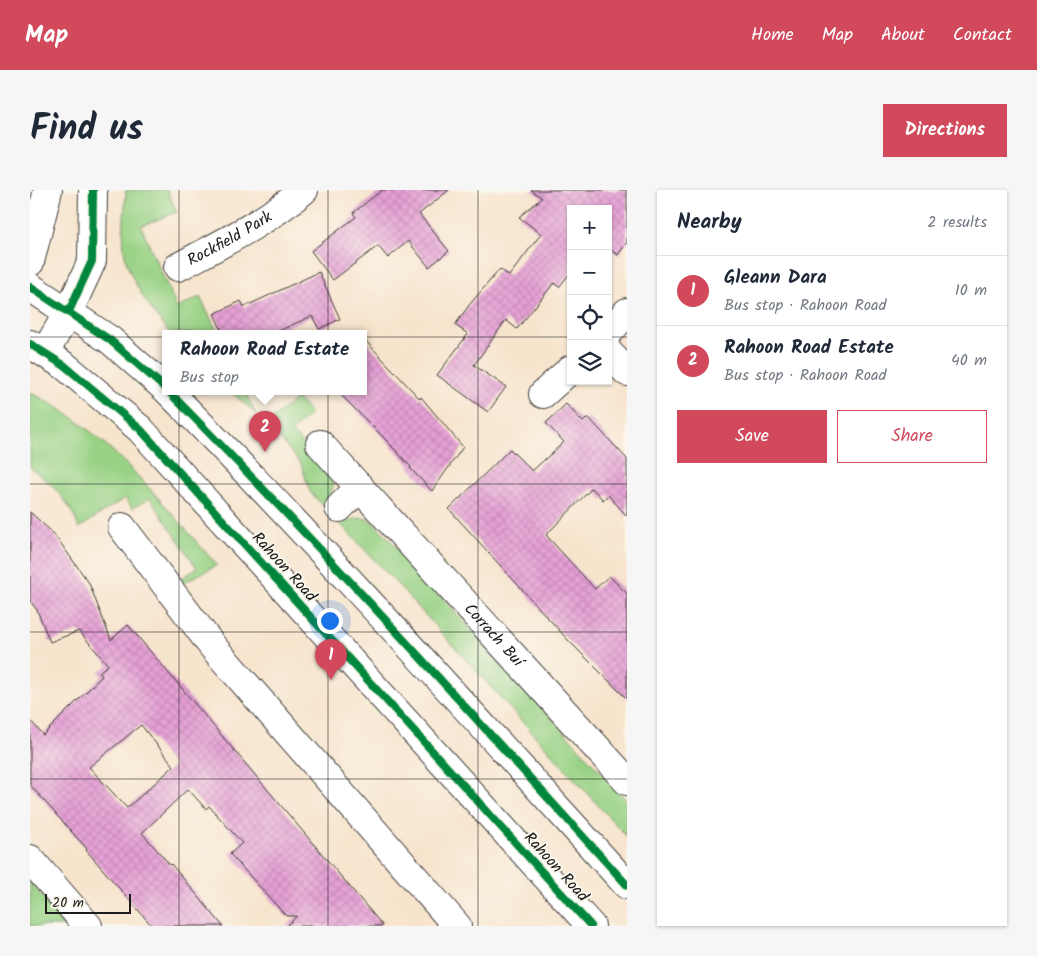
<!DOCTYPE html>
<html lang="en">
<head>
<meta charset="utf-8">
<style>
  :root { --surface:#fff; --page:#f6f6f7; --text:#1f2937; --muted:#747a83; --line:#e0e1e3; --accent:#d1495b }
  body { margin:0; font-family:Kalam,sans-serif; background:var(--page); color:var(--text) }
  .controls { position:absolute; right:15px; top:15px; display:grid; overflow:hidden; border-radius:0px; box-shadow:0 1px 4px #0004 }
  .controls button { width:45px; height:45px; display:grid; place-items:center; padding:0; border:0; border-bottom:1px solid var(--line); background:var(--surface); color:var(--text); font:25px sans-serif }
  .scale { position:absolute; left:15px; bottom:12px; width:86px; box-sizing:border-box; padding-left:5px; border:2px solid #1c1c1c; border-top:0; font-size:14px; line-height:18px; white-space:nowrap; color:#1c1c1c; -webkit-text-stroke:4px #fbf7ec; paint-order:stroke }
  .you { position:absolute; left:299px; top:430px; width:18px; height:18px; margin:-12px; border:4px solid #fff; border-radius:50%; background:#1a73e8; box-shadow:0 0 0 8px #1a73e833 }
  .badge { display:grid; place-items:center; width:32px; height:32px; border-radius:50%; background:var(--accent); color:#fff; font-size:16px; font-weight:700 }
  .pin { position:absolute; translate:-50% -41px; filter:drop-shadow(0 1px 2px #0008) }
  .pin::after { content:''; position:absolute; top:26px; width:18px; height:15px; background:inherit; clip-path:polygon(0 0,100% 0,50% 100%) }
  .popup { position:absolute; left:132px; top:140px; width:205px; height:65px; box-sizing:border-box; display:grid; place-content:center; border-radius:0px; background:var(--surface); filter:drop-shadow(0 1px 4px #0005); font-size:16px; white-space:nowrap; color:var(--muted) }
  .popup b { font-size:19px; color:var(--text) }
  .popup::after { content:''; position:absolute; left:50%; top:100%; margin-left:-10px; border:10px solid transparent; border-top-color:var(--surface) }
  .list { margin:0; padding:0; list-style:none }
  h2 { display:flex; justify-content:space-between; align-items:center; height:65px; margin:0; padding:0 20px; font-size:21px }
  h2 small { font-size:16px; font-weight:400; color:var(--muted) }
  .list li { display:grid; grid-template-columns:32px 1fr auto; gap:15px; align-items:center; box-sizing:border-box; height:70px; padding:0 20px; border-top:1px solid var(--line) }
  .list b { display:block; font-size:19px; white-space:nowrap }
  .list p { margin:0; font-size:16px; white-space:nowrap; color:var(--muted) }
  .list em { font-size:16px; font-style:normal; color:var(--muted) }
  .actions { display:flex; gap:10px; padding:15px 20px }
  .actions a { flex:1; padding:11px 0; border:1px solid var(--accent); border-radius:0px; text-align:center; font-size:18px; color:var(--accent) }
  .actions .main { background:var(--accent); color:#fff }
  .icon { flex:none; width:28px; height:28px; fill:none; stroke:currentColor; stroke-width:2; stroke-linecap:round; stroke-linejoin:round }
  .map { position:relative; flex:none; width:597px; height:736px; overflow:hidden; border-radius:0px }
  header { display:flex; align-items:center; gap:30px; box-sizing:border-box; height:70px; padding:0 25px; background:var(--accent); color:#fff }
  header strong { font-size:24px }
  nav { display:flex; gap:28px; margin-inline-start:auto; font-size:18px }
  .intro { display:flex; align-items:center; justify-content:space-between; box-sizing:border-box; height:120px; padding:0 30px }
  h1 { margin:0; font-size:35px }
  .button { padding:12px 22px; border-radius:0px; background:var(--accent); color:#fff; font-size:18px; font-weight:700 }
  main { display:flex; gap:30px; padding:0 30px }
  aside { flex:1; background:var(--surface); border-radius:0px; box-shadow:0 1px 4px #0004 }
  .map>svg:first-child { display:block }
  .green { fill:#98d285; stroke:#5a7750 }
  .building { fill:url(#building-cross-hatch); fill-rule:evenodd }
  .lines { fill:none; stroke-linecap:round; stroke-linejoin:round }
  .minor-casing { stroke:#3d3a37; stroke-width:30 }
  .major-casing { stroke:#3d3a37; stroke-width:30 }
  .minor { stroke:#fff; stroke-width:28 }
  .major { stroke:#fff; stroke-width:28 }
  .cycleway-casing { stroke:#fbf7ec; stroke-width:11 }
  .cycleway { stroke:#00873e; stroke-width:8 }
  .grid { fill:none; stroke:#1c1c1c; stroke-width:1; stroke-opacity:0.55 }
  .labels { text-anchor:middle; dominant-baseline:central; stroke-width:4; stroke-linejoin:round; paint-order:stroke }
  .street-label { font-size:16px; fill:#1c1c1c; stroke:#fbf7ec }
</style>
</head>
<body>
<header>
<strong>Map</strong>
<nav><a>Home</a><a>Map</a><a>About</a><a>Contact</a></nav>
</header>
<div class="intro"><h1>Find us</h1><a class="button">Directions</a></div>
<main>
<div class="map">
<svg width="597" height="736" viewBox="0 0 597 736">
  <defs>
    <pattern id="building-cross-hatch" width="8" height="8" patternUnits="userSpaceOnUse" patternTransform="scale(1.25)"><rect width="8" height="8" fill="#e5a0d5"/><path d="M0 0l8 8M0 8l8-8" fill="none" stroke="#c489b6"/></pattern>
  </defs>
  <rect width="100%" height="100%" fill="#fbf7ec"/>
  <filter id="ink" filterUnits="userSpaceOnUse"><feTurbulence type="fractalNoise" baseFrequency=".02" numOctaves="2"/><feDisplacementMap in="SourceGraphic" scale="10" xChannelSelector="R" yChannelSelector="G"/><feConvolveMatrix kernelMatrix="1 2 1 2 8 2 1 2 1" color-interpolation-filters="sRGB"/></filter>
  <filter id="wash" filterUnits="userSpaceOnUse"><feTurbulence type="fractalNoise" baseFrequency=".0096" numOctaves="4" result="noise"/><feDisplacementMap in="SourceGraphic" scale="20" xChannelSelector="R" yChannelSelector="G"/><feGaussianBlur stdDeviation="1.12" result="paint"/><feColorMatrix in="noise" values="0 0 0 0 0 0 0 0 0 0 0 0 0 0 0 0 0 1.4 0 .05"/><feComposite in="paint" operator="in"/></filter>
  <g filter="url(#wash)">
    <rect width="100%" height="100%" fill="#f7e4cd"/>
    <!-- green -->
    <g class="green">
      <path d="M 96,0 L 137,0 L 147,22 L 111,36 L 147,118 L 170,107 L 188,143 L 140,143 C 124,125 100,91 95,66 C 91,45 95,21 96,0 Z"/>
      <path d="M 200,201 L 215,201 L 226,224 Z"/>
      <path d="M 0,203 C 71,233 136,318 187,375 L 151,394 L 147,391 L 167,378 L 120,308 L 102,318 L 95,308 L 49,338 C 39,310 23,295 0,277 Z"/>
      <path d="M 267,208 L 281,223 L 262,242 C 271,252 304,283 303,295 C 302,303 297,309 293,316 L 310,334 C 318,331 328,326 337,329 C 347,333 370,362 379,371 L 597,611 L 597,647 L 368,395 L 280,302 L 271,274 L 237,233 Z"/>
      <path d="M 0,692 L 1,693 L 38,736 L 0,736 Z"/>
    </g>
    <g id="blocks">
      <!-- building -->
      <g class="building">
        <path d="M 352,0 L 419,0 L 389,24 L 419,61 L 399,77 L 378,51 L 358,68 L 348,56 L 303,90 L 281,61 L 326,27 L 323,23 Z"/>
        <path d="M 501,0 L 597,0 L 597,52 L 588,65 L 578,58 L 578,19 L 541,19 L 541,82 L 529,97 L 524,93 L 487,139 L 476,130 L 444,175 L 476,197 L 458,222 L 407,185 L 438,144 L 425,135 L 440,114 L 470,79 L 479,86 L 511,44 L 489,27 L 512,8 Z"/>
        <path d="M 289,82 L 310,129 L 289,139 L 282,126 L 244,143 L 193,143 L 184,124 L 211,111 L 214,117 Z"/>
        <path d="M 334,149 L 390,209 L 391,207 L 433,257 L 402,301 L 380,278 L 381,277 L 357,251 L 307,201 L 334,201 Z"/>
        <path d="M 536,214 L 553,232 L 558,227 L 597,269 L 597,326 L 578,305 L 573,310 L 562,298 L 516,345 L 565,399 L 579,386 L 597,404 L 597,509 L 537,449 L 419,319 L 480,259 L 502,281 L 534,252 L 516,233 Z"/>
        <path d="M 0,322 L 24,344 L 59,393 L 81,450 L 98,435 L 353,736 L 256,736 L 267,726 L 256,726 L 200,664 L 212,653 L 179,616 L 176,619 L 158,599 L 112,643 L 140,675 L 141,674 L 193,736 L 122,736 L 56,660 L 57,659 L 0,595 L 0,530 L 13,545 L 72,486 L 69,482 L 78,475 L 49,441 L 20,452 L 7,420 L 0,411 ZM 111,535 L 144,576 L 97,618 L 59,577 Z"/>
      </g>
    </g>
  </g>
  <g filter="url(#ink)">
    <use href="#blocks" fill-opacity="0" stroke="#3d3a37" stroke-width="1"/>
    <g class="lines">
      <defs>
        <g id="minor">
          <path d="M 0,72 L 18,0"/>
          <path id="s1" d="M 148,77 C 191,54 236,32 274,0"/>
          <path d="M 578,143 L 597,122"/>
          <path d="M 15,162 L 39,121 L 62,71 L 63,0"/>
          <path d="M 578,162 L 597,182"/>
          <path d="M 513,204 L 541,179"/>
          <path id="s2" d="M 290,254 L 597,591"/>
          <path d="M 309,318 L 330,297"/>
          <path d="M 92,337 L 183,457 L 427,736"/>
          <path d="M 0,669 L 58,736"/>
        </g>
        <g id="major">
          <path d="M 0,97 L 80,150 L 136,199"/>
          <path d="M 0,154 L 35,176 L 110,239 L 561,736"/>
          <path d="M 138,201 C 296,361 446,529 597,695"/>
        </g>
      </defs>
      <!-- minor casing -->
      <use href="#minor" class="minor-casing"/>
      <!-- major casing -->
      <use href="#major" class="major-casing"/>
      <!-- minor -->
      <use href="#minor" class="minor"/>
      <!-- major -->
      <use href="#major" class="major"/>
      <defs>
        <g id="cycleway">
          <path d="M 0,97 L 80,150 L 136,199"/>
          <path d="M 39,121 L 62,71 L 63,0"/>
          <path d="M 0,154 L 35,176 L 110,239 L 561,736"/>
          <path d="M 138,201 C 296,361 446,529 597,695"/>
        </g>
      </defs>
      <!-- cycleway casing -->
      <use href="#cycleway" class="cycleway-casing"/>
      <!-- cycleway -->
      <use href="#cycleway" class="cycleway"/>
    </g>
  </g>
  <!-- grid -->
  <path class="grid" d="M 149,0 L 149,736M 298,0 L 298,736M 448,0 L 448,736M 0,147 L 541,147M 578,147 L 597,147M 0,294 L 597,294M 0,442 L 597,442M 0,589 L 597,589"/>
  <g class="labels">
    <!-- street labels -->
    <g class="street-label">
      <text stroke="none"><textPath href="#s1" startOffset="59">Rockfield Park</textPath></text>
      <text transform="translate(254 377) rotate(48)">Rahoon Road</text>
      <text stroke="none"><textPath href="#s2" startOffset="258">Corrach Buí</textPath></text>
      <text transform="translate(526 677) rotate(48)">Rahoon Road</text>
    </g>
  </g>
</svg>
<div class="controls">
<button>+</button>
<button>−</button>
<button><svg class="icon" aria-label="locate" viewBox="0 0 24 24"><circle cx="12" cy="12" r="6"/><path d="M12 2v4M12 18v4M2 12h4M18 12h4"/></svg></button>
<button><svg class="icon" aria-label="layers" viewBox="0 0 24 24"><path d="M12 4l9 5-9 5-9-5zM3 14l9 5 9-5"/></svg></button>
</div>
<div class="scale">20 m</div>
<div class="you"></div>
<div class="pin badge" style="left:301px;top:490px">1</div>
<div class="pin badge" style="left:235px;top:262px">2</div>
<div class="popup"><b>Rahoon Road Estate</b>Bus stop</div>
</div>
<aside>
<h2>Nearby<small>2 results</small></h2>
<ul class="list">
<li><span class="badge">1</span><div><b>Gleann Dara</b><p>Bus stop · Rahoon Road</p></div><em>10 m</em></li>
<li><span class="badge">2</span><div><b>Rahoon Road Estate</b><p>Bus stop · Rahoon Road</p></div><em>40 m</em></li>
</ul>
<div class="actions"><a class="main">Save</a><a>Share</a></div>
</aside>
</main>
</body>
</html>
